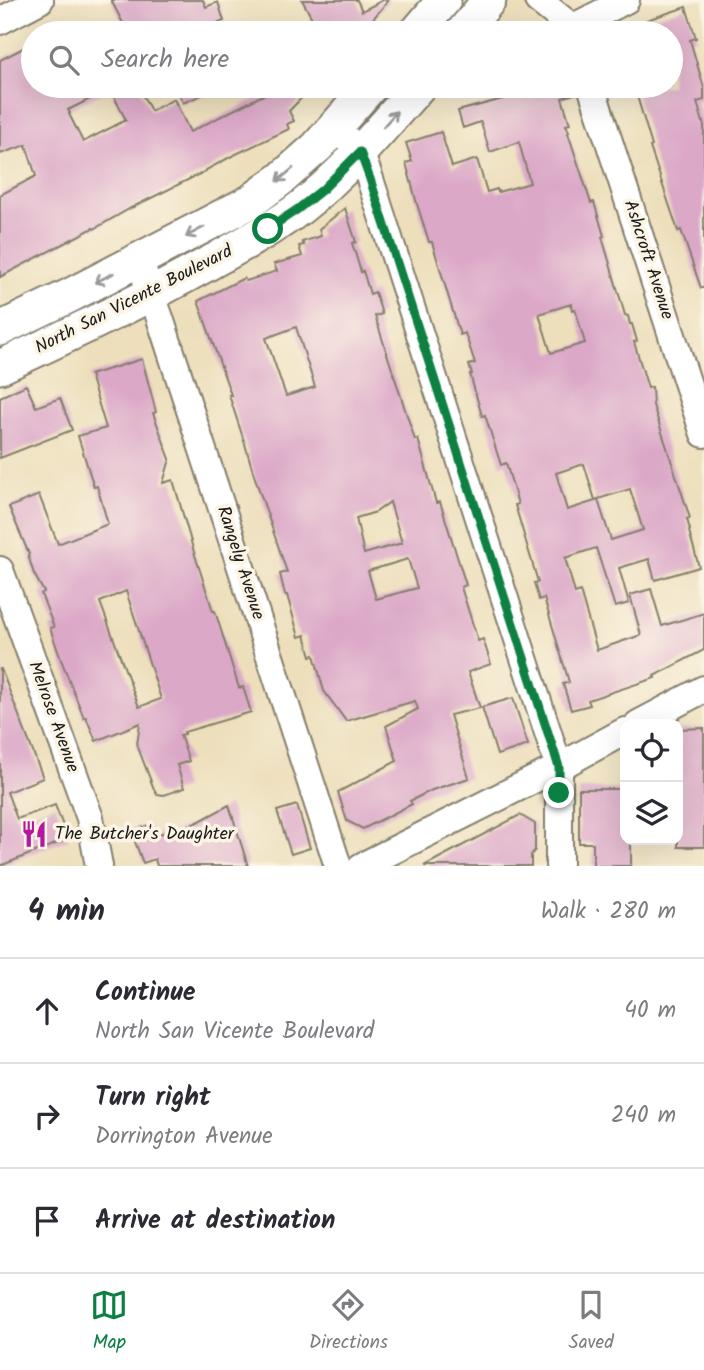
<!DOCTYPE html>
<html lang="en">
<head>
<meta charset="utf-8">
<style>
  :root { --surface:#fff; --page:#f2f2f3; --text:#2b2b33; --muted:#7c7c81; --line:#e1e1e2; --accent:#0b8043 }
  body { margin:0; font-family:Kalam,sans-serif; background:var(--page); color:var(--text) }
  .controls { position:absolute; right:21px; bottom:21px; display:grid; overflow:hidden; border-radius:14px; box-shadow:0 7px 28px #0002 }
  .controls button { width:63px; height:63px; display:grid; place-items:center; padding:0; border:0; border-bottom:2px solid var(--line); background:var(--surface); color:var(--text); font:35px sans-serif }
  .stop { position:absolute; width:21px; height:21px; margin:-16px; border:5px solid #0b8043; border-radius:50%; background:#fff }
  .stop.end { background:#0b8043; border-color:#fff; box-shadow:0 2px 7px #0008 }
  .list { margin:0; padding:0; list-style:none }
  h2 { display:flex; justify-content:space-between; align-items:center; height:91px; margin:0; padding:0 28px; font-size:30px }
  h2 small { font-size:23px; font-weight:400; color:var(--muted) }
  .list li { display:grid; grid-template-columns:46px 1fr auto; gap:21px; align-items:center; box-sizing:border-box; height:105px; padding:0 28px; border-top:2px solid var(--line) }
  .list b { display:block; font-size:26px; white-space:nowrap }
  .list p { margin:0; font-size:23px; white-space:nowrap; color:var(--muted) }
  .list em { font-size:23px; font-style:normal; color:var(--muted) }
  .icon { flex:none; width:38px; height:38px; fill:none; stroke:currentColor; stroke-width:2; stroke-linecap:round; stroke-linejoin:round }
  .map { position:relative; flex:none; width:704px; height:866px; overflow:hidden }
  .search { position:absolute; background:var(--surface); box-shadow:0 7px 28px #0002; left:21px; right:21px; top:21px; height:77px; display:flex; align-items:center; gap:18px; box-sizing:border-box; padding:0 24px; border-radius:38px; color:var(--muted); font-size:26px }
  .sheet { height:406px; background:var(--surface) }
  nav { display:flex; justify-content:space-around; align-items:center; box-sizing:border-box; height:98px; border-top:2px solid var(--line); background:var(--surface); font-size:19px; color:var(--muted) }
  nav a { display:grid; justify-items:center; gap:4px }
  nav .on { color:var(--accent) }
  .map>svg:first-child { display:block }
  .building { fill:#dba8c8; fill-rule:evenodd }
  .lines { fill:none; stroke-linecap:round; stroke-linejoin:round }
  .minor-casing { stroke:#847e6c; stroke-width:30 }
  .major-casing { stroke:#847e6c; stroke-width:37 }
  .minor { stroke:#fff; stroke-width:26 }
  .major { stroke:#fff; stroke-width:33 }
  .oneway { stroke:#999 }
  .route { stroke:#0b8043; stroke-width:9 }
  .labels { text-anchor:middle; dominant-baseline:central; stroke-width:7; stroke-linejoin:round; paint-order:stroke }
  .street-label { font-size:18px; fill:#1c1c1c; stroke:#fcf5e5 }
  .poi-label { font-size:18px; fill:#1c1c1c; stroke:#fcf5e5; text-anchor:start }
</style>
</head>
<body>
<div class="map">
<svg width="704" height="866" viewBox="0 0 704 866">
  <rect width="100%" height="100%" fill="#fcf5e5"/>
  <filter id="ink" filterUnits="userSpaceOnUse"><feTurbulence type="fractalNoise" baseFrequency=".0143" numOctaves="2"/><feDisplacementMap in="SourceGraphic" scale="14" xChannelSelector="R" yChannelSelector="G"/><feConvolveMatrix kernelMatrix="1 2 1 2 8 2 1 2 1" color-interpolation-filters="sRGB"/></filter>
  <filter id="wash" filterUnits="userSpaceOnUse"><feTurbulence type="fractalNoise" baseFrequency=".00686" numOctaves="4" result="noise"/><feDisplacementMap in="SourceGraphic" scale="28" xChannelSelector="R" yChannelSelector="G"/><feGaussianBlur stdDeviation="1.57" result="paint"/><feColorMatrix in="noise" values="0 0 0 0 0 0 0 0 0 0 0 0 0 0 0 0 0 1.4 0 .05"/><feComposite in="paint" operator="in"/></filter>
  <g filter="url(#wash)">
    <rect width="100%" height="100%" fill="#eddfbc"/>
    <g id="blocks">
      <!-- building -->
      <g class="building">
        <path d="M 111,0 L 203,0 L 206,7 L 218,2 L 224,21 L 192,33 L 128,33 Z"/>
        <path d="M 302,0 L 357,0 L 362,11 L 383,0 L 389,0 L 361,33 L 320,33 Z"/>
        <path d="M 686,7 L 696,38 L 690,40 L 704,88 L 704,100 L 697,102 L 704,126 L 704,288 L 701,288 L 681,230 L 678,231 L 650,147 L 652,146 L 634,86 L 671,86 L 671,33 L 616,33 L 616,30 Z"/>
        <path d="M 33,43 L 33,86 L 138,86 L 151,111 L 174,99 L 190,132 L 281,86 L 313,86 L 289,111 L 294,121 L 287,124 L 289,129 L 232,156 L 206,170 L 206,171 L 131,208 L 94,229 L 93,228 L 0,277 L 0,195 L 36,176 L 26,145 L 0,154 L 0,60 ZM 110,89 L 126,120 L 83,142 L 69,114 L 70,113 L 68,110 Z"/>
        <path d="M 175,86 L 223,86 L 183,103 Z"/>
        <path d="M 506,86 L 576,86 L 577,93 L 562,98 L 570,124 L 566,125 L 569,132 L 568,133 L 591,203 L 594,202 L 604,236 L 602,237 L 625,315 L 628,316 L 630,324 L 632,324 L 637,341 L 634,342 L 648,388 L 652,387 L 653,405 L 690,518 L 687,519 L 690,530 L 689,531 L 699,567 L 655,580 L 649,559 L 619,568 L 629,603 L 615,607 L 596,548 L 565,558 L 575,593 L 580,591 L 597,650 L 641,635 L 630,595 L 651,589 L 662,626 L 704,613 L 704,650 L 654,676 L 655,678 L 588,700 L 590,705 L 571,710 L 563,684 L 569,682 L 544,598 L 539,600 L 534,583 L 538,582 L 515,505 L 518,504 L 506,463 L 501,465 L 485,415 L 482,416 L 470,374 L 472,374 L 469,365 L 475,363 L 465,333 L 460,335 L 432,242 L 429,242 L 417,204 L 406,163 L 412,161 L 406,143 L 441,132 L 452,167 L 477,159 L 487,192 L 497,189 L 498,192 L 530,183 L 519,142 L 490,152 L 481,123 L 480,122 L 463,128 L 458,111 L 510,97 ZM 571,304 L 572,310 L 575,309 L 585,343 L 551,353 L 539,314 ZM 584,464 L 595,500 L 630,489 L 643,530 L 611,540 L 598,500 L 567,510 L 556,473 Z"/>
        <path d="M 345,208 L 356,242 L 352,243 L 361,272 L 363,271 L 370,294 L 375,292 L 382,314 L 375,316 L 389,360 L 415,440 L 418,439 L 436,503 L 440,502 L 466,585 L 461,587 L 478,641 L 483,639 L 491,664 L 468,672 L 480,708 L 450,715 L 469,778 L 432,790 L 410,801 L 412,804 L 363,829 L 347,821 L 338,792 L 397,761 L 386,726 L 418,709 L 415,701 L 346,721 L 324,691 L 314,655 L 311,656 L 305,635 L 299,637 L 287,595 L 285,595 L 280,574 L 287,572 L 254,475 L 245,444 L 229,395 L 231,395 L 198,301 L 244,278 L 246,281 L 277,271 L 274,264 L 302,256 L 299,246 L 304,245 L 302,242 L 321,236 L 319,229 ZM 296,327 L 315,387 L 286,396 L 266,338 ZM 390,502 L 402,543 L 364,554 L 356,518 L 376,512 ZM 408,559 L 417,588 L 376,599 L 368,571 Z"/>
        <path d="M 142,359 L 156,412 L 153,413 L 170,459 L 163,483 L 173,480 L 194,552 L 213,611 L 215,611 L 239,688 L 243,687 L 251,712 L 184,732 L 185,734 L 180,735 L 189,761 L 177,765 L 184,788 L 164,795 L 157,794 L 154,789 L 137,745 L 140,723 L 96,741 L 86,717 L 84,718 L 60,657 L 50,628 L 54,627 L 41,594 L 44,592 L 34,574 L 28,555 L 29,554 L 9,507 L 39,495 L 58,544 L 108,524 L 97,486 L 94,487 L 78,436 L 106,428 L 90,375 ZM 126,591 L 161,699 L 139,707 L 100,602 Z"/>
        <path d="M 26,385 L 36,407 L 60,398 L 72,430 L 0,458 L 0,397 Z"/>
        <path d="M 0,669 L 1,669 L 43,778 L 7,792 L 17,819 L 55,805 L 68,839 L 0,866 Z"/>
        <path d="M 513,698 L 528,745 L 497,755 L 482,707 Z"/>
        <path d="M 704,728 L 704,847 L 678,847 L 678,729 Z"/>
        <path d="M 579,789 L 622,789 L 622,798 L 625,798 L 625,840 L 631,840 L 631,866 L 593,866 L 593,843 L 579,843 Z"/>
        <path d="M 229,805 L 248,866 L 157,866 L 155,859 L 143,863 L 131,831 L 149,825 L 153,836 L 169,831 L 170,833 L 200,821 Z"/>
        <path d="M 297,805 L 310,848 L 291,854 L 277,811 Z"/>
        <path d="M 520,815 L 535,824 L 535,850 L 531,855 L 531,866 L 424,866 Z"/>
      </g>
    </g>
  </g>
  <g filter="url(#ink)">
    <use href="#blocks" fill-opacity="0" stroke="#847e6c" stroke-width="2"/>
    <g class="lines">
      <defs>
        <g id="minor">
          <path d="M 538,0 L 573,28 L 574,33"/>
          <path d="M 0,21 L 40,0"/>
          <path d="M 562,33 L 626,0"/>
          <path d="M 591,86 L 704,434"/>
          <path d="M 335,127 L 360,152 L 370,179 L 559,767 L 559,866"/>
          <path d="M 139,260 L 160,318 L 338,866"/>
          <path d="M 0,570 L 90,818 L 99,866"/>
          <path d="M 638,724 L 704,689"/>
          <path d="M 362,866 L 559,767 L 625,731"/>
        </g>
        <g id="major">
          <path d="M 416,33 L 444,0"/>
          <path d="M 462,33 L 489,0"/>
          <path d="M 0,329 L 69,296 L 250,202 L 281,179 L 317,147 L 371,86"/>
          <path d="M 0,367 C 71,334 141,301 209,263 C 240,246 272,229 300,208 C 345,173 382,128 419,86"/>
        </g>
      </defs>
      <!-- minor casing -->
      <use href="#minor" class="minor-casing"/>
      <!-- major casing -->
      <use href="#major" class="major-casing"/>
      <!-- minor -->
      <use href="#minor" class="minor"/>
      <!-- major -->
      <use href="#major" class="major"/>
    </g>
    <!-- one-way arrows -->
    <defs><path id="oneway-shaft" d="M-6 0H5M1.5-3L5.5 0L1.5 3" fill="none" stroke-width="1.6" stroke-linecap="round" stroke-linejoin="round" transform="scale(1.75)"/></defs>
    <g class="oneway">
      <use href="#oneway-shaft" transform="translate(390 119) rotate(-49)"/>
      <use href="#oneway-shaft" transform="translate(285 175) rotate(140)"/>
      <use href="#oneway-shaft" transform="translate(195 232) rotate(152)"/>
      <use href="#oneway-shaft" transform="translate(104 278) rotate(153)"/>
    </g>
  </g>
  <g class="lines" filter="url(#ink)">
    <!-- route -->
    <path class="route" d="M 268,229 L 298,209 L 323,189 L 360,152 L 370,179 L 559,767 L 559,793"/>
  </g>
  <!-- icons -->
  <defs>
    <symbol id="restaurant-bare" viewBox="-9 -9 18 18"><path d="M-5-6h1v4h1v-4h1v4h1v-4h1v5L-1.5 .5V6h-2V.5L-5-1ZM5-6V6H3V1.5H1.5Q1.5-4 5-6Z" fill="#b5179e" stroke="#fcf5e5" stroke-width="2.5" paint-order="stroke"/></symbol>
  </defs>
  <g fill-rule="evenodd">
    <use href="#restaurant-bare" x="15" y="815" width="38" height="38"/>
  </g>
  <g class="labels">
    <!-- street labels -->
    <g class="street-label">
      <text transform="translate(648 260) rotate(72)">Ashcroft Avenue</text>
      <text transform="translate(134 300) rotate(-27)">North San Vicente Boulevard</text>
      <text transform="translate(240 563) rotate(72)">Rangely Avenue</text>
      <text transform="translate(53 717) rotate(70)">Melrose Avenue</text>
    </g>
    <!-- poi labels -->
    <g class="poi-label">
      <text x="55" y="834">The Butcher's Daughter</text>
    </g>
  </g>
</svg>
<div class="controls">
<button><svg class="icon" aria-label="locate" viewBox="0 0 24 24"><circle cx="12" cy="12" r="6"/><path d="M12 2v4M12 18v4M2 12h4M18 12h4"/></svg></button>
<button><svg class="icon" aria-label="layers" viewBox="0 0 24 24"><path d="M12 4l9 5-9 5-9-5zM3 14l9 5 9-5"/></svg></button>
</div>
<div class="stop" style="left:268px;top:229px"></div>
<div class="stop end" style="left:559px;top:793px"></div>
<div class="search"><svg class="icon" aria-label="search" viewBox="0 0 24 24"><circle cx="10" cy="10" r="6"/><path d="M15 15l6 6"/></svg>Search here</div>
</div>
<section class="sheet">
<h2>4 min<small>Walk · 280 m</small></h2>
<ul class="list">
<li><svg class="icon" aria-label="ahead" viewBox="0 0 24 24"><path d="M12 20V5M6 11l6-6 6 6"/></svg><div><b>Continue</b><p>North San Vicente Boulevard</p></div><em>40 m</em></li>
<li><svg class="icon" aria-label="right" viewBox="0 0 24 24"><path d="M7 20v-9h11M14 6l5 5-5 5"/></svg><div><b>Turn right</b><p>Dorrington Avenue</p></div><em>240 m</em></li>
<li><svg class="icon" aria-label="arrive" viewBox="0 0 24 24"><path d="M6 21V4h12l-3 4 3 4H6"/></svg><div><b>Arrive at destination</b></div></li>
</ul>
</section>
<nav>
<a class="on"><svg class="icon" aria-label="map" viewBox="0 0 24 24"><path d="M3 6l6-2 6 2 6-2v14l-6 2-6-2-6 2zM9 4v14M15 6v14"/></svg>Map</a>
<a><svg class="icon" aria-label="directions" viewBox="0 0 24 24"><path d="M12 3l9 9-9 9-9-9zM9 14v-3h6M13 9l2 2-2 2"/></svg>Directions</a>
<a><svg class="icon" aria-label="saved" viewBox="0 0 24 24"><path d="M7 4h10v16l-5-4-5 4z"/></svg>Saved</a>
</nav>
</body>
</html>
